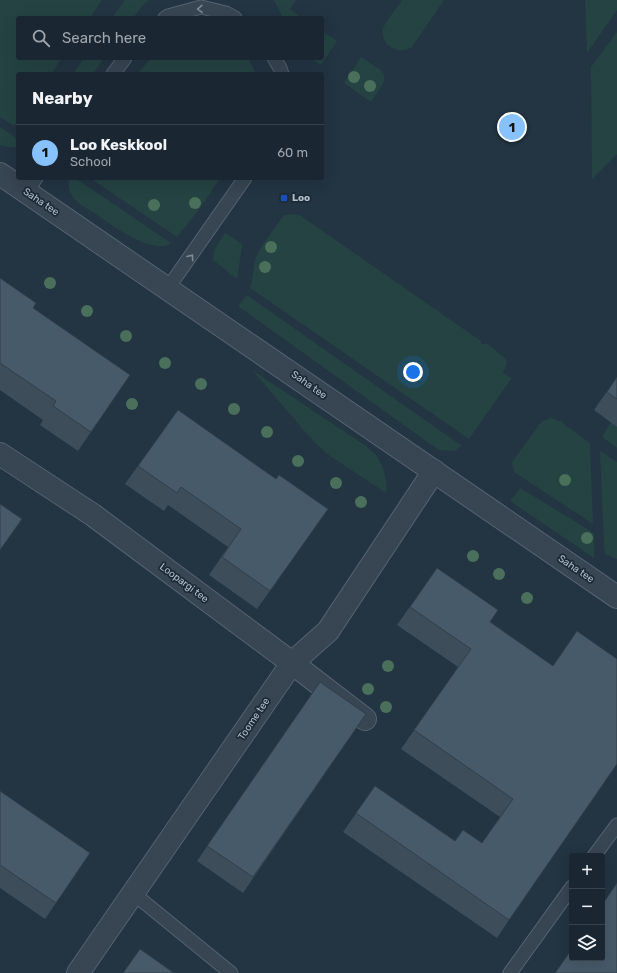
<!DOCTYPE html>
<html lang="en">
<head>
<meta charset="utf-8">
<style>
  :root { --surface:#1a2732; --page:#27333e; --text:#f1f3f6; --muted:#9fa5ac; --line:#38444d; --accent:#87c2ff }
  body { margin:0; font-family:Rubik,sans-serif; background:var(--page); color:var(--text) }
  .controls { position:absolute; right:12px; bottom:12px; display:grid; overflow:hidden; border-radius:4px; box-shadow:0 4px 16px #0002 }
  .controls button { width:36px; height:36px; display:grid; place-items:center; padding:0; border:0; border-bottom:1px solid var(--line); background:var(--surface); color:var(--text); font:20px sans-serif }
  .you { position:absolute; left:413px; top:372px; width:14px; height:14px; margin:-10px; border:3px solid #fff; border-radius:50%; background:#1a73e8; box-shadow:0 0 0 6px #1a73e833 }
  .badge { display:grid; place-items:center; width:26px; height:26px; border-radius:50%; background:var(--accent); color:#111; font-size:13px; font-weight:700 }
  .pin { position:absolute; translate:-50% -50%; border:2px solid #fff; box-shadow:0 1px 4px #0006 }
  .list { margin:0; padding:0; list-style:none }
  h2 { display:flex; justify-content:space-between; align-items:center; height:52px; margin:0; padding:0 16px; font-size:17px }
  h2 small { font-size:13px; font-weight:400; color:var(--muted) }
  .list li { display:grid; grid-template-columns:26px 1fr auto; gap:12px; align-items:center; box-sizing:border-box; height:56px; padding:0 16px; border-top:1px solid var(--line) }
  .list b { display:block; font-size:15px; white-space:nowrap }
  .list p { margin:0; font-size:13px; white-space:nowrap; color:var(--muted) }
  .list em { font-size:13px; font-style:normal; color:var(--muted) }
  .icon { flex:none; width:22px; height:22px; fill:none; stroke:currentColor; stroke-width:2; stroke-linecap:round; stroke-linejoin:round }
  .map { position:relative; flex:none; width:617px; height:973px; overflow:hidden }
  .search { position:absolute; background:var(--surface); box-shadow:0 4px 16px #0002; left:16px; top:16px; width:308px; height:44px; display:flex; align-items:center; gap:10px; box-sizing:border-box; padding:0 14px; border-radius:4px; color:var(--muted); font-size:15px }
  .panel { position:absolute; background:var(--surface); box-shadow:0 4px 16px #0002; left:16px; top:72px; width:308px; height:108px; border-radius:4px }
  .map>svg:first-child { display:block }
  .green { fill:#254343 }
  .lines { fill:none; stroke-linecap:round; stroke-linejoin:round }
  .lane-casing { stroke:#55636f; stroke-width:15 }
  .street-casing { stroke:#55636f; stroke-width:24 }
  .lane { stroke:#384552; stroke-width:13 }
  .street { stroke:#384552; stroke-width:22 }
  .tree { fill:#4a6f5b }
  .wall { fill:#3d4d5a }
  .building { fill:#475a69; stroke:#323f4a }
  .oneway { stroke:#7c8995 }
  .transit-dot { fill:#1a4fb4; stroke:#1c2a37; stroke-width:1.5 }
  .labels { text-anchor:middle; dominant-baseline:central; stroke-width:3.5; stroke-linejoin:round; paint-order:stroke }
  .poi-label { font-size:10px; font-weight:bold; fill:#b4c0cc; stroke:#1c2a37; text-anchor:start }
  .street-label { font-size:10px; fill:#b4c0cc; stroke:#1c2a37 }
</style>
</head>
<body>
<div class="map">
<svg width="617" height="973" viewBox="0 0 617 973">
  <rect width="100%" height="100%" fill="#233442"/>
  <!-- green -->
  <g class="green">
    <path d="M 0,0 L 102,0 L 90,18 L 18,18 L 18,58 L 62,58 L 51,74 L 18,74 L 18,121 L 14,126 L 0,117 Z"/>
    <path d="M 125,0 L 149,0 L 142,6 L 133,18 L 112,18 Z"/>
    <path d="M 274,0 L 296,0 L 290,9 L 302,18 L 283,18 Z"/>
    <path d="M 402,0 L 444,0 L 412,47 C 398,56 380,45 383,29 C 385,21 398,7 402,0 Z"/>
    <path d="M 585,0 L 617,0 L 617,10 L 587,53 Z"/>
    <path d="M 322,31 L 337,41 L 321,65 L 310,58 L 322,58 Z"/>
    <path d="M 617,32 L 617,154 L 592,179 L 591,67 Z"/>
    <path d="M 361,57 C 390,76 391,73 371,102 L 344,83 Z"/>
    <path d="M 84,58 L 104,58 L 93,74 L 73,74 Z"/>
    <path d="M 151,58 L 248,58 L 256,74 L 137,74 Z"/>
    <path d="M 0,127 L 18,139 L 18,147 L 9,147 L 0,145 Z"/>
    <path d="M 70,178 L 75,178 L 171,243 C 167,246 162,247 157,246 C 133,242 111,224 91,211 C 86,207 77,204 74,198 C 69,191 67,186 70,178 Z"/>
    <path d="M 90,178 L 220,178 L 201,207 L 177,237 Z"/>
    <path d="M 295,214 L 301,216 L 481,341 L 481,344 L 488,344 L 506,359 L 507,363 L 503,373 L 512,378 L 469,439 L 250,288 C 254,278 252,267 256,257 C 263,242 275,228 284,215 Z"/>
    <path d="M 225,233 L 241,243 L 242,247 L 237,279 L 213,260 C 213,249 219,242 225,233 Z"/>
    <path d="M 247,295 L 462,446 L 454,451 L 439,450 L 433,446 L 238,306 Z"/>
    <path d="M 252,370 L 366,446 C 369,449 373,452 376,455 C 383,464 388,481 386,493 L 327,454 L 313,441 Z"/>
    <path d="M 551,418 L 560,421 L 590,443 L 593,524 L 514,472 L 512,462 L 539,425 L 542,421 Z"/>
    <path d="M 611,422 L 617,427 L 617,448 L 602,437 Z"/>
    <path d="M 600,451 L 617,462 L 617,559 L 613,558 L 605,553 L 604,545 Z"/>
    <path d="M 520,488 L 594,533 L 594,558 L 510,501 Z"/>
  </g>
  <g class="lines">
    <defs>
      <g id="lane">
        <path d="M 165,18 L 168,16 L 201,7 L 226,13 L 235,18"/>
        <path d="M 274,58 L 280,68 L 282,74"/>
        <path d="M 113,74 L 125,58"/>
        <path d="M 26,192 L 36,178"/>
        <path d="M 168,288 L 245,178"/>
        <path d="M 594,856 L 617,825"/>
        <path d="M 134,894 L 231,973"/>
        <path d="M 510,973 L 572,887"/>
      </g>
      <g id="street">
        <path d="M 0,174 L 617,597"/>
        <path d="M 0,454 L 93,515 L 292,663 L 365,719"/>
        <path d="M 78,973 L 292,663 L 328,631 L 434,471"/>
      </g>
    </defs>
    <!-- lane casing -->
    <use href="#lane" class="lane-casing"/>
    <!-- street casing -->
    <use href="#street" class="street-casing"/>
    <!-- lane -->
    <use href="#lane" class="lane"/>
    <!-- street -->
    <use href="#street" class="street"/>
  </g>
  <!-- trees -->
  <g class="tree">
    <circle cx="354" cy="77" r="6"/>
    <circle cx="370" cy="86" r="6"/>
    <circle cx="195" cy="203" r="6"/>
    <circle cx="154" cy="205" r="6"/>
    <circle cx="271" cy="247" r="6"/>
    <circle cx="265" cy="267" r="6"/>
    <circle cx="50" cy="283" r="6"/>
    <circle cx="87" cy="311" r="6"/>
    <circle cx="126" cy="336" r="6"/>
    <circle cx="165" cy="363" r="6"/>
    <circle cx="201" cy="384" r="6"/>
    <circle cx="132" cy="404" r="6"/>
    <circle cx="234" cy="409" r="6"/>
    <circle cx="267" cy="432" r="6"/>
    <circle cx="298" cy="461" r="6"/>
    <circle cx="565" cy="480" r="6"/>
    <circle cx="336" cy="483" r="6"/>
    <circle cx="361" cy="502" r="6"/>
    <circle cx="587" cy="538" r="6"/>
    <circle cx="473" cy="556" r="6"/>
    <circle cx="499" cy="574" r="6"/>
    <circle cx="527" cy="598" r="6"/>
    <circle cx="388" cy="666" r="6"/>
    <circle cx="368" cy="689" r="6"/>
    <circle cx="386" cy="707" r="6"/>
  </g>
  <!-- wall -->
  <g class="wall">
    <path d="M 0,278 L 33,308 L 130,375 L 78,451 L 40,425 L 43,420 L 0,390 Z"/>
    <path d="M 617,377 L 617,427 L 594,410 Z"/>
    <path d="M 178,410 L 276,479 L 328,509 L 257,609 L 209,575 L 228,547 L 168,505 L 164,511 L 125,484 Z"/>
    <path d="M 437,568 L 490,622 L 553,666 L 509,920 L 497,938 L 343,832 L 375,786 L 455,841 L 482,843 L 500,817 L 401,749 L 458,667 L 397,625 Z"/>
    <path d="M 320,682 L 366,714 L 243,893 L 197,861 Z"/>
    <path d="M 0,791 L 56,903 L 45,919 L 0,888 Z"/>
  </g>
  <!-- building -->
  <g class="building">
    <path d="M 0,278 L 36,303 L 33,308 L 130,375 L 91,432 L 53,406 L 56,401 L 0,363 Z"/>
    <path d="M 617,377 L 617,399 L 607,392 Z"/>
    <path d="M 178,410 L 276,479 L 279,475 L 328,509 L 270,591 L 222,557 L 241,529 L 181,487 L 177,493 L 138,466 Z"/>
    <path d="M 0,504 L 22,519 L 0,550 Z"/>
    <path d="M 437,568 L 498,610 L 490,622 L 553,666 L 577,631 L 617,659 L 617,764 L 509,920 L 356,813 L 375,786 L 455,841 L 463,830 L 482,843 L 513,799 L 414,730 L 471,649 L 410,607 Z"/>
    <path d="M 320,682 L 366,714 L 253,877 L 207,846 Z"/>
    <path d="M 0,791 L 90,853 L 56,903 L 0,865 Z"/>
    <path d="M 617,883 L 617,973 L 555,973 L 572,949 L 572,958 L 602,958 L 602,905 Z"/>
    <path d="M 140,949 L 174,973 L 123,973 Z"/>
  </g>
  <!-- one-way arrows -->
  <defs><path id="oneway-chevron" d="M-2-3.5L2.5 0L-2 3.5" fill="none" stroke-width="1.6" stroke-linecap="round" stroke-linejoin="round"/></defs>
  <g class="oneway">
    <use href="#oneway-chevron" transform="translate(200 9) rotate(178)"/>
    <use href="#oneway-chevron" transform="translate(191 257) rotate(-54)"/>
  </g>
  <!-- markers -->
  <rect class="transit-dot" x="280" y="194" width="8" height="8" rx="2"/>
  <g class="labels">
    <!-- poi labels -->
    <g class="poi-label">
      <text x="292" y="198">Loo</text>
    </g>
    <!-- street labels -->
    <g class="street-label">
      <text transform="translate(41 202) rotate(34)">Saha tee</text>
      <text transform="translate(309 385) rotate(35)">Saha tee</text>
      <text transform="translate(576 569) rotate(34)">Saha tee</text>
      <text transform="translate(184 583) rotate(37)">Loopargi tee</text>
      <text transform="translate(254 719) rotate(-56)">Toome tee</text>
    </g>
  </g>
</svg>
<div class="controls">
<button>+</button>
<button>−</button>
<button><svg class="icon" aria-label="layers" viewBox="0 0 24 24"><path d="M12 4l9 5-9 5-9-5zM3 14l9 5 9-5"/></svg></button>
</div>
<div class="you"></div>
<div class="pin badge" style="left:512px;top:127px">1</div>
<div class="search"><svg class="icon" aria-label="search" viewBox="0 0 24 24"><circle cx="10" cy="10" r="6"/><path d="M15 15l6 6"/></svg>Search here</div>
<section class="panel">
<h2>Nearby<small></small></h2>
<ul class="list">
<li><span class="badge">1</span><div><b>Loo Keskkool</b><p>School</p></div><em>60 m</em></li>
</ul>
</section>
</div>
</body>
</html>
